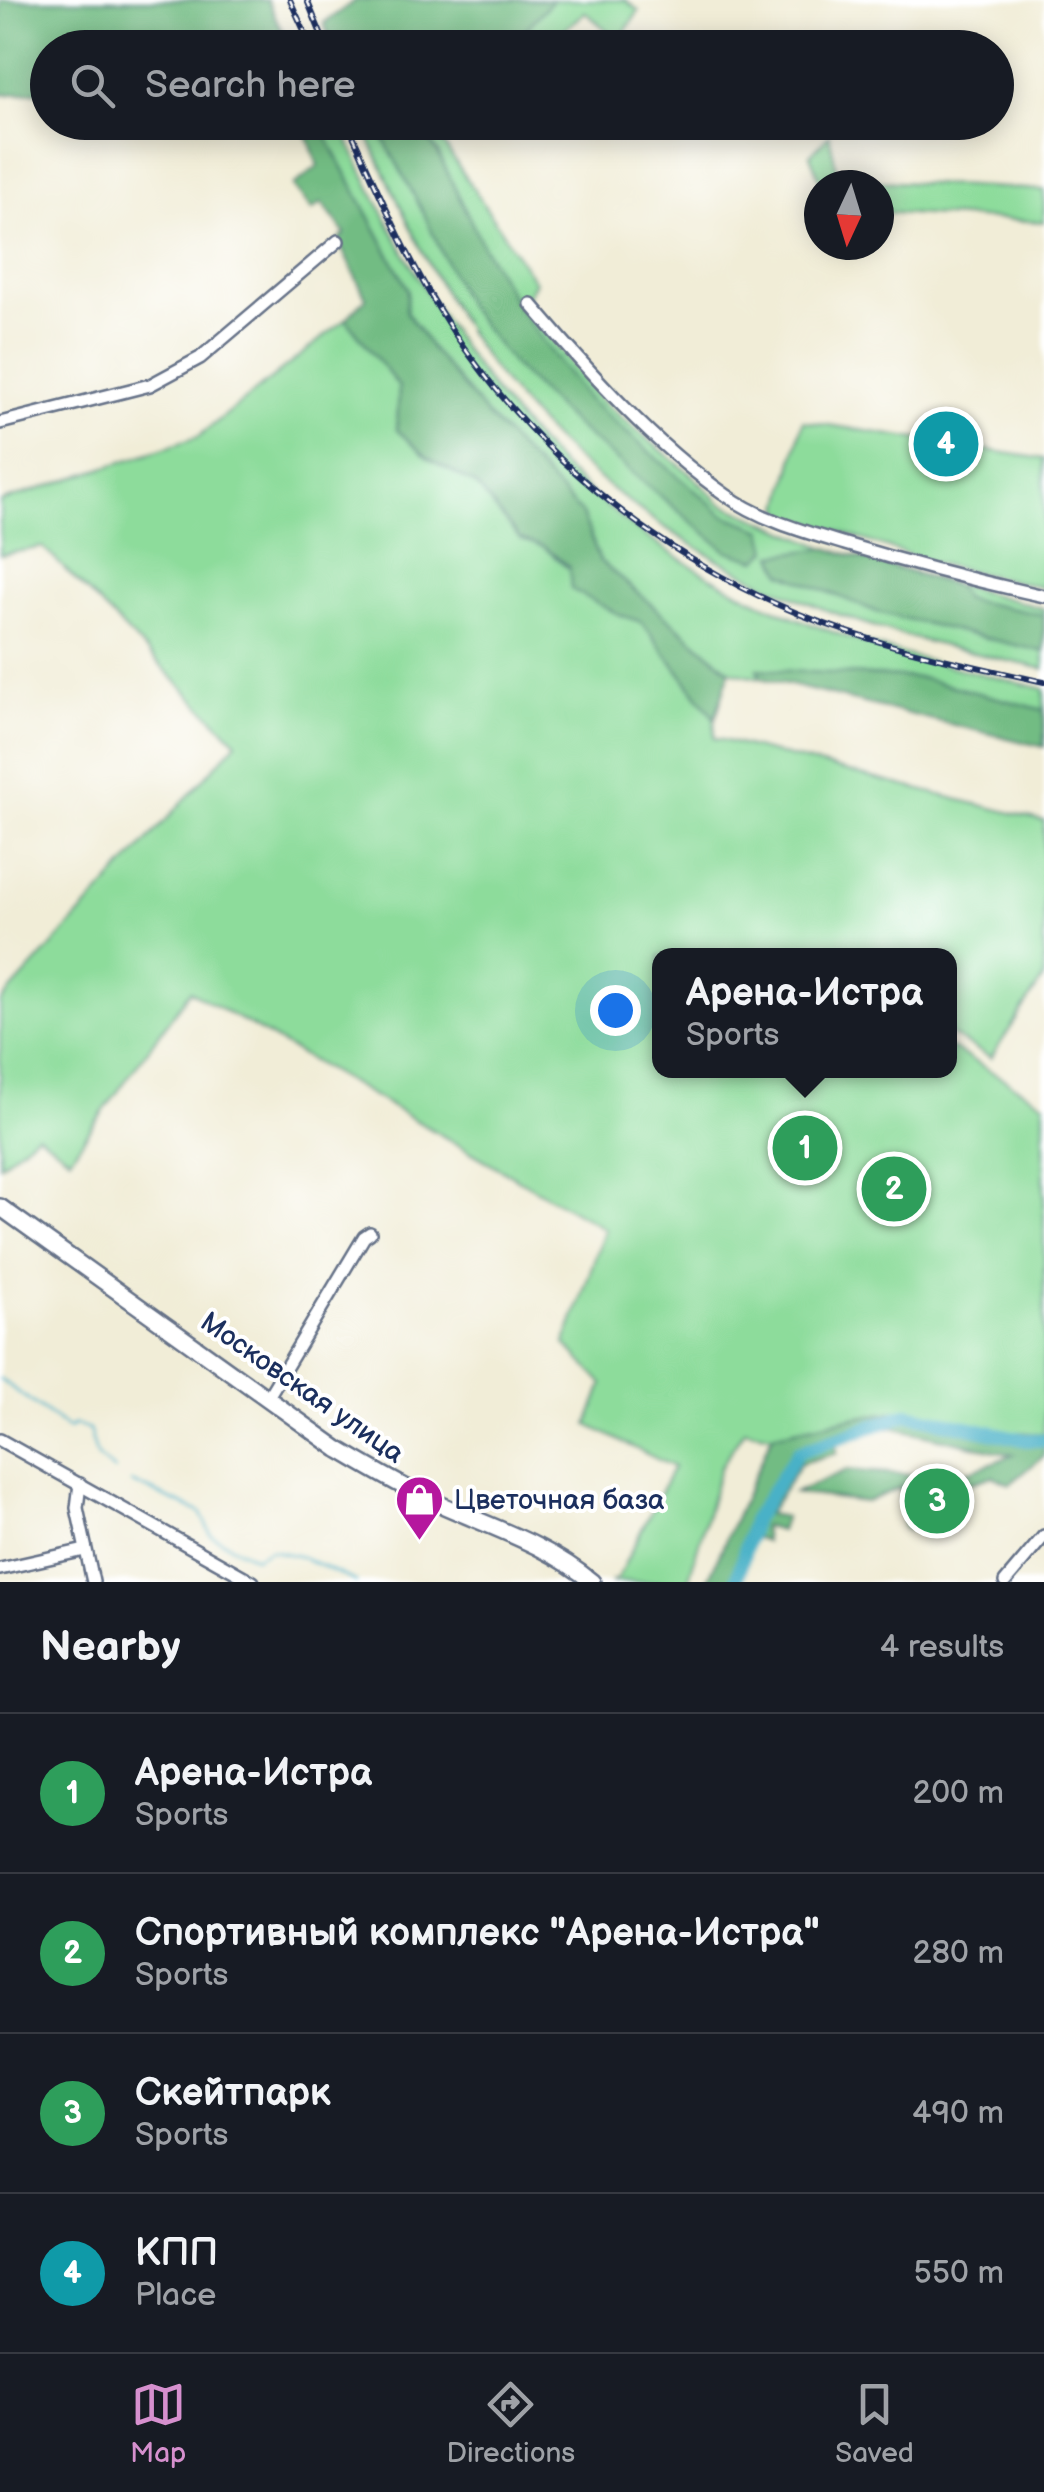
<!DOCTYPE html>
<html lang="en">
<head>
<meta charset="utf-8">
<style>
  :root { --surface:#171b24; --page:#242831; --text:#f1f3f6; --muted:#9ea1a6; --line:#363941; --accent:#d690ce }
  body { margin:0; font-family:"Balsamiq Sans",sans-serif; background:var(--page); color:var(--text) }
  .compass { position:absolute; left:804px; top:170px; width:90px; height:90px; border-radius:50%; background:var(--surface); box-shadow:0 5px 25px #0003; rotate:184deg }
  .you { position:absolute; left:615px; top:1010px; width:35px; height:35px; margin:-25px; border:8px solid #fff; border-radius:50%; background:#1a73e8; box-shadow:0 0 0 15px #1a73e833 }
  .badge { display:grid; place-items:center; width:65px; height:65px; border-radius:50%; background:var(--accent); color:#fff; font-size:32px; font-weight:700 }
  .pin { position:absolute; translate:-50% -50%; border:5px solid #fff; box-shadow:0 2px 10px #0006 }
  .popup { position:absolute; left:652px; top:948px; width:305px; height:130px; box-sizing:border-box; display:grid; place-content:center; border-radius:20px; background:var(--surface); filter:drop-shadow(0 2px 8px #0005); font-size:32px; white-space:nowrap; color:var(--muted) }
  .popup b { font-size:38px; color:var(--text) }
  .popup::after { content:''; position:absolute; left:50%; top:100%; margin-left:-20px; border:20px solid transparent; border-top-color:var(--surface) }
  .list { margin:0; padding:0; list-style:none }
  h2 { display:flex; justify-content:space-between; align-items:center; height:130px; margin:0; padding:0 40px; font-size:42px }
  h2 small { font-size:32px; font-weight:400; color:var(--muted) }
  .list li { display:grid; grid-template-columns:65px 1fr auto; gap:30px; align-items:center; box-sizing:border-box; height:160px; padding:0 40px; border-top:2px solid var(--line) }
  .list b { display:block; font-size:38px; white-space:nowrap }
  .list p { margin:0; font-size:32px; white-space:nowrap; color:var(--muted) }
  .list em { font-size:32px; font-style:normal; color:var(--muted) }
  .icon { flex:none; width:55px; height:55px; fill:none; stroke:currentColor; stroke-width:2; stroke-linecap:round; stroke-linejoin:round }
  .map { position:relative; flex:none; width:1044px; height:1582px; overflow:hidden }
  .search { position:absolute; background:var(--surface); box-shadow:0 5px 25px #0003; left:30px; right:30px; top:30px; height:110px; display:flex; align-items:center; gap:25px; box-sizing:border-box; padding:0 35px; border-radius:55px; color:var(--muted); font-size:38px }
  .sheet { height:770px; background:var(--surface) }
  nav { display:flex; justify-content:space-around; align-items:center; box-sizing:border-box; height:140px; border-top:2px solid var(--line); background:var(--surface); font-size:28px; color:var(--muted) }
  nav a { display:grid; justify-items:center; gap:5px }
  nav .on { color:var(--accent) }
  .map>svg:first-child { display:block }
  .green { fill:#8ddc9b; stroke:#54867c; stroke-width:2.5 }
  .forest { fill:#72bc83; stroke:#467670; stroke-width:2.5 }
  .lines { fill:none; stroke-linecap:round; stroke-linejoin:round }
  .stream { stroke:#49b1c7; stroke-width:2.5 }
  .river { stroke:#49b1c7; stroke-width:14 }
  .minor-casing { stroke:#667288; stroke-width:16 }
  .major-casing { stroke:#667288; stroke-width:20 }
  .minor { stroke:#fff; stroke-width:11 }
  .major { stroke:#fff; stroke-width:15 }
  .rail-casing { stroke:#1b2f5e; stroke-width:6 }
  .rail { stroke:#fff; stroke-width:2.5; stroke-dasharray:8; stroke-linecap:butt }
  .labels { text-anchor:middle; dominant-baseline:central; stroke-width:8; stroke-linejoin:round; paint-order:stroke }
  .street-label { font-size:28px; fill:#1b2f5e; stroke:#fff }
  .poi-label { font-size:28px; fill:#1b2f5e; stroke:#fff; text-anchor:start }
</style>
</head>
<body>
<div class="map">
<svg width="1044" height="1582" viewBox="0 0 1044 1582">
  <rect width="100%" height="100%" fill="#fff"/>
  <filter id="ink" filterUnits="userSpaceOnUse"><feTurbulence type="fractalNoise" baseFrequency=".01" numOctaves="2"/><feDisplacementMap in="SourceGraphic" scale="20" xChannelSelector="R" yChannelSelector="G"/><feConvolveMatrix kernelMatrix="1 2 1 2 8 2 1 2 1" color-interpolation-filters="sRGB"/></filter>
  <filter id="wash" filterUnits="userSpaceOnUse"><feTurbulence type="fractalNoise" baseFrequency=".0048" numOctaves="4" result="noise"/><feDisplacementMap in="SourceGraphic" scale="40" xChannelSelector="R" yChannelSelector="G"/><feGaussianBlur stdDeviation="2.25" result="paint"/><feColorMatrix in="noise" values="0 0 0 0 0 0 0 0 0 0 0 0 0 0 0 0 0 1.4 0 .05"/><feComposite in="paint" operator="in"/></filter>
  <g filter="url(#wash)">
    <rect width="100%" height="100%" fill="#f1edd7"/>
    <!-- green -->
    <g class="green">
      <path d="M 356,0 L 625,0 L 639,11 L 624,33 L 641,47 L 627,47 L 585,12 L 543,48 L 333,47 L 324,23 Z"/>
      <path d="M 319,123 L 340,123 C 438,339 545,503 768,606 C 855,646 951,667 1044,689 L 1044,742 L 730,671 L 600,561 L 582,514 L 486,414 L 431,348 L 406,311 L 408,289 Z"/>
      <path d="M 362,123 L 455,123 L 439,137 L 535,282 L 523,303 L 600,400 L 695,478 L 720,503 L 826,548 L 1044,609 L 1044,669 C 982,655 920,642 860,622 C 713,573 564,476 477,346 C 430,275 397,199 362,123 Z"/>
      <path d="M 829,135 L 839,179 L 1044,190 L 1044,222 L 879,212 L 879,185 L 822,185 L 810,155 Z"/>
      <path d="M 346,319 L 399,387 L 397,430 L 428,458 L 476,485 L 520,539 L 544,547 L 620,615 L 642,622 L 715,719 L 714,738 L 1044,821 L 1044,977 L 991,1058 L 950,1034 L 950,956 L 660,956 L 660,1070 L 950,1070 L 950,1047 L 1044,1103 L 1044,1434 L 1009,1432 L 908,1410 L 846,1419 L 772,1435 L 744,1430 L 720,1468 L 688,1582 L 611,1582 L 617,1579 L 673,1467 L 588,1425 L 603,1384 L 565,1344 L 605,1229 L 190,991 L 70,1158 L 37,1134 L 0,1165 L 0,1003 L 237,742 L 43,547 L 0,555 L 0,502 L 198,437 Z"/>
      <path d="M 803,421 L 1044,459 L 1044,588 L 931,562 L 785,514 L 781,507 Z"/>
      <path d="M 917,1485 L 956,1487 L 947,1515 C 933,1522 919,1534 904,1528 L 900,1491 L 904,1486 Z"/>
    </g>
    <!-- forest -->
    <g class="forest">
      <path d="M 0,0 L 267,0 L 290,47 L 48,48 L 47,91 L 0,95 Z"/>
      <path d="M 356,0 L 553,0 L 509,47 L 333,47 L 324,23 Z"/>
      <path d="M 303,123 L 319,123 L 408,289 L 406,312 L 431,348 L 486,414 L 582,514 L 600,561 L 730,671 L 715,719 L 642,622 L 620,615 L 571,589 L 569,567 L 544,547 L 520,539 L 476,485 L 428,458 L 397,430 L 399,387 L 346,319 L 366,298 L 338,241 L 345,234 L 322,203 L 312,210 L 293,186 L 318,166 Z"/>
      <path d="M 375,123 L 421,123 L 421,129 L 438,153 L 484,248 L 521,312 L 588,400 L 724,515 L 763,530 L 768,550 L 757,560 L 727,551 L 578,428 L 514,366 L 465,303 L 425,216 Z"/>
      <path d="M 826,548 L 957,586 L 964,599 L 1044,615 L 1044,652 L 877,612 L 782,573 L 774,555 Z"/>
      <path d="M 757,669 L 921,678 L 1044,710 L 1044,747 L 761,678 Z"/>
      <path d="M 908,1410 L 1009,1432 L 1044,1434 L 1044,1456 L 1010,1484 L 993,1476 L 959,1487 L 904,1486 L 866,1502 L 794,1493 L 847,1470 L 913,1475 L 970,1471 L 1013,1455 L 891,1427 L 834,1434 L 837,1453 L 801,1463 L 768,1514 L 785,1517 L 780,1531 L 763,1526 L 765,1541 L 746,1534 L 734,1582 L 707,1582 L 772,1435 L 846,1419 Z"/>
    </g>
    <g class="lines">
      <!-- stream -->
      <g class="stream">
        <path d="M 0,1379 L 69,1429 L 74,1424 L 89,1429 L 97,1457 L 115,1471"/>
        <path d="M 131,1482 L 200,1512 L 211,1535 L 254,1558 L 270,1550 L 302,1557 L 357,1582"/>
      </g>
      <!-- river -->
      <path class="river" d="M 736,1582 L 753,1521 L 798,1452 L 908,1414 L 1026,1440 L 1044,1440"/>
    </g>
  </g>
  <g filter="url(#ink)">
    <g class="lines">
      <defs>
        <g id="minor">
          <path d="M 531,304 C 589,372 653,444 726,495 C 761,520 805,532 845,544 C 911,564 977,581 1044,596"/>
          <path d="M 0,423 L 150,385 L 200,358 L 338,241"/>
          <path d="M 268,1397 L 364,1237 L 370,1233"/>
          <path d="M 0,1440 L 253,1582"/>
          <path d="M 80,1484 L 77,1508 L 93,1582"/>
          <path d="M 0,1569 L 85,1550"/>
          <path d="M 1005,1582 L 1044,1536"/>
        </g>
        <path id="major" d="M 0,1207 L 338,1449 C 370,1468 400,1486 433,1501 C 487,1526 546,1543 592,1582"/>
      </defs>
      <!-- minor casing -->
      <use href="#minor" class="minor-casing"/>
      <!-- major casing -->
      <use href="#major" class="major-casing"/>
      <!-- minor -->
      <use href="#minor" class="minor"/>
      <!-- major -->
      <use href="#major" class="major"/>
      <defs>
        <g id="rail">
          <path d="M 290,0 L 312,48"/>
          <path d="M 307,0 L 321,34"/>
          <path d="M 347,122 C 383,202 418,286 471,357 C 564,484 697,581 845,631 C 910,653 978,667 1044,682"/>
        </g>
      </defs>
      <!-- rail casing -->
      <use href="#rail" class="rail-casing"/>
      <!-- rail -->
      <use href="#rail" class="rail"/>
    </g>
  </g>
  <!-- icons -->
  <defs>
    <symbol id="shop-pin" viewBox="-11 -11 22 30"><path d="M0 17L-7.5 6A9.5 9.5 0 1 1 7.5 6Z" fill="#b5179e" stroke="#fff"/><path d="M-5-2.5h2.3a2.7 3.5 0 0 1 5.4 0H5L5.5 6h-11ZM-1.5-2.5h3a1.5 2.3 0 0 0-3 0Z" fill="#fff"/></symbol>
  </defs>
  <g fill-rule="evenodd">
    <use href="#shop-pin" x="392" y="1472" width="55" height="75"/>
  </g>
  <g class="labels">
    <!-- street labels -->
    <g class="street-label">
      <text transform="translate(302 1388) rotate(35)">Московская улица</text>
    </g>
    <!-- poi labels -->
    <g class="poi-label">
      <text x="454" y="1500">Цветочная база</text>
    </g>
  </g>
</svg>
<svg class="compass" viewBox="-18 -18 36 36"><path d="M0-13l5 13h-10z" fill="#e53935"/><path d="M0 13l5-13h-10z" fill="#9ea1a6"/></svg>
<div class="you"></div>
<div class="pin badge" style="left:805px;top:1148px;background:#2e9e5b">1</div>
<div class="popup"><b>Арена-Истра</b>Sports</div>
<div class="pin badge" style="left:894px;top:1189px;background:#2e9e5b">2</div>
<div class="pin badge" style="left:937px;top:1501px;background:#2e9e5b">3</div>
<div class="pin badge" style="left:946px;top:444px;background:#0f9aa8">4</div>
<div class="search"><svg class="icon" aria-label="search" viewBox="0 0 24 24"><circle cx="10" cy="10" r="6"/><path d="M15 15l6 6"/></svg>Search here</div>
</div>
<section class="sheet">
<h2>Nearby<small>4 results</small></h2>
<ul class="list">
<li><span class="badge" style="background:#2e9e5b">1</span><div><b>Арена-Истра</b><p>Sports</p></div><em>200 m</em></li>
<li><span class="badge" style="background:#2e9e5b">2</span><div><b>Спортивный комплекс &quot;Арена-Истра&quot;</b><p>Sports</p></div><em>280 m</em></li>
<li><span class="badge" style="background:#2e9e5b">3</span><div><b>Скейтпарк</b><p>Sports</p></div><em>490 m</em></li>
<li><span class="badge" style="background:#0f9aa8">4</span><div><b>КПП</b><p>Place</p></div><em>550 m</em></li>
</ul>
</section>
<nav>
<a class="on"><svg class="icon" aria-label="map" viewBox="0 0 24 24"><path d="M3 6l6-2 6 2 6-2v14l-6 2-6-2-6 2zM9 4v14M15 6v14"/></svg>Map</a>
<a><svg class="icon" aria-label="directions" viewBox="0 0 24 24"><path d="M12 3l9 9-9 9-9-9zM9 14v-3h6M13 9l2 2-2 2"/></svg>Directions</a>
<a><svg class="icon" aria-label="saved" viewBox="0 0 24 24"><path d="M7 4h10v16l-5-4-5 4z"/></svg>Saved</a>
</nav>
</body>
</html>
